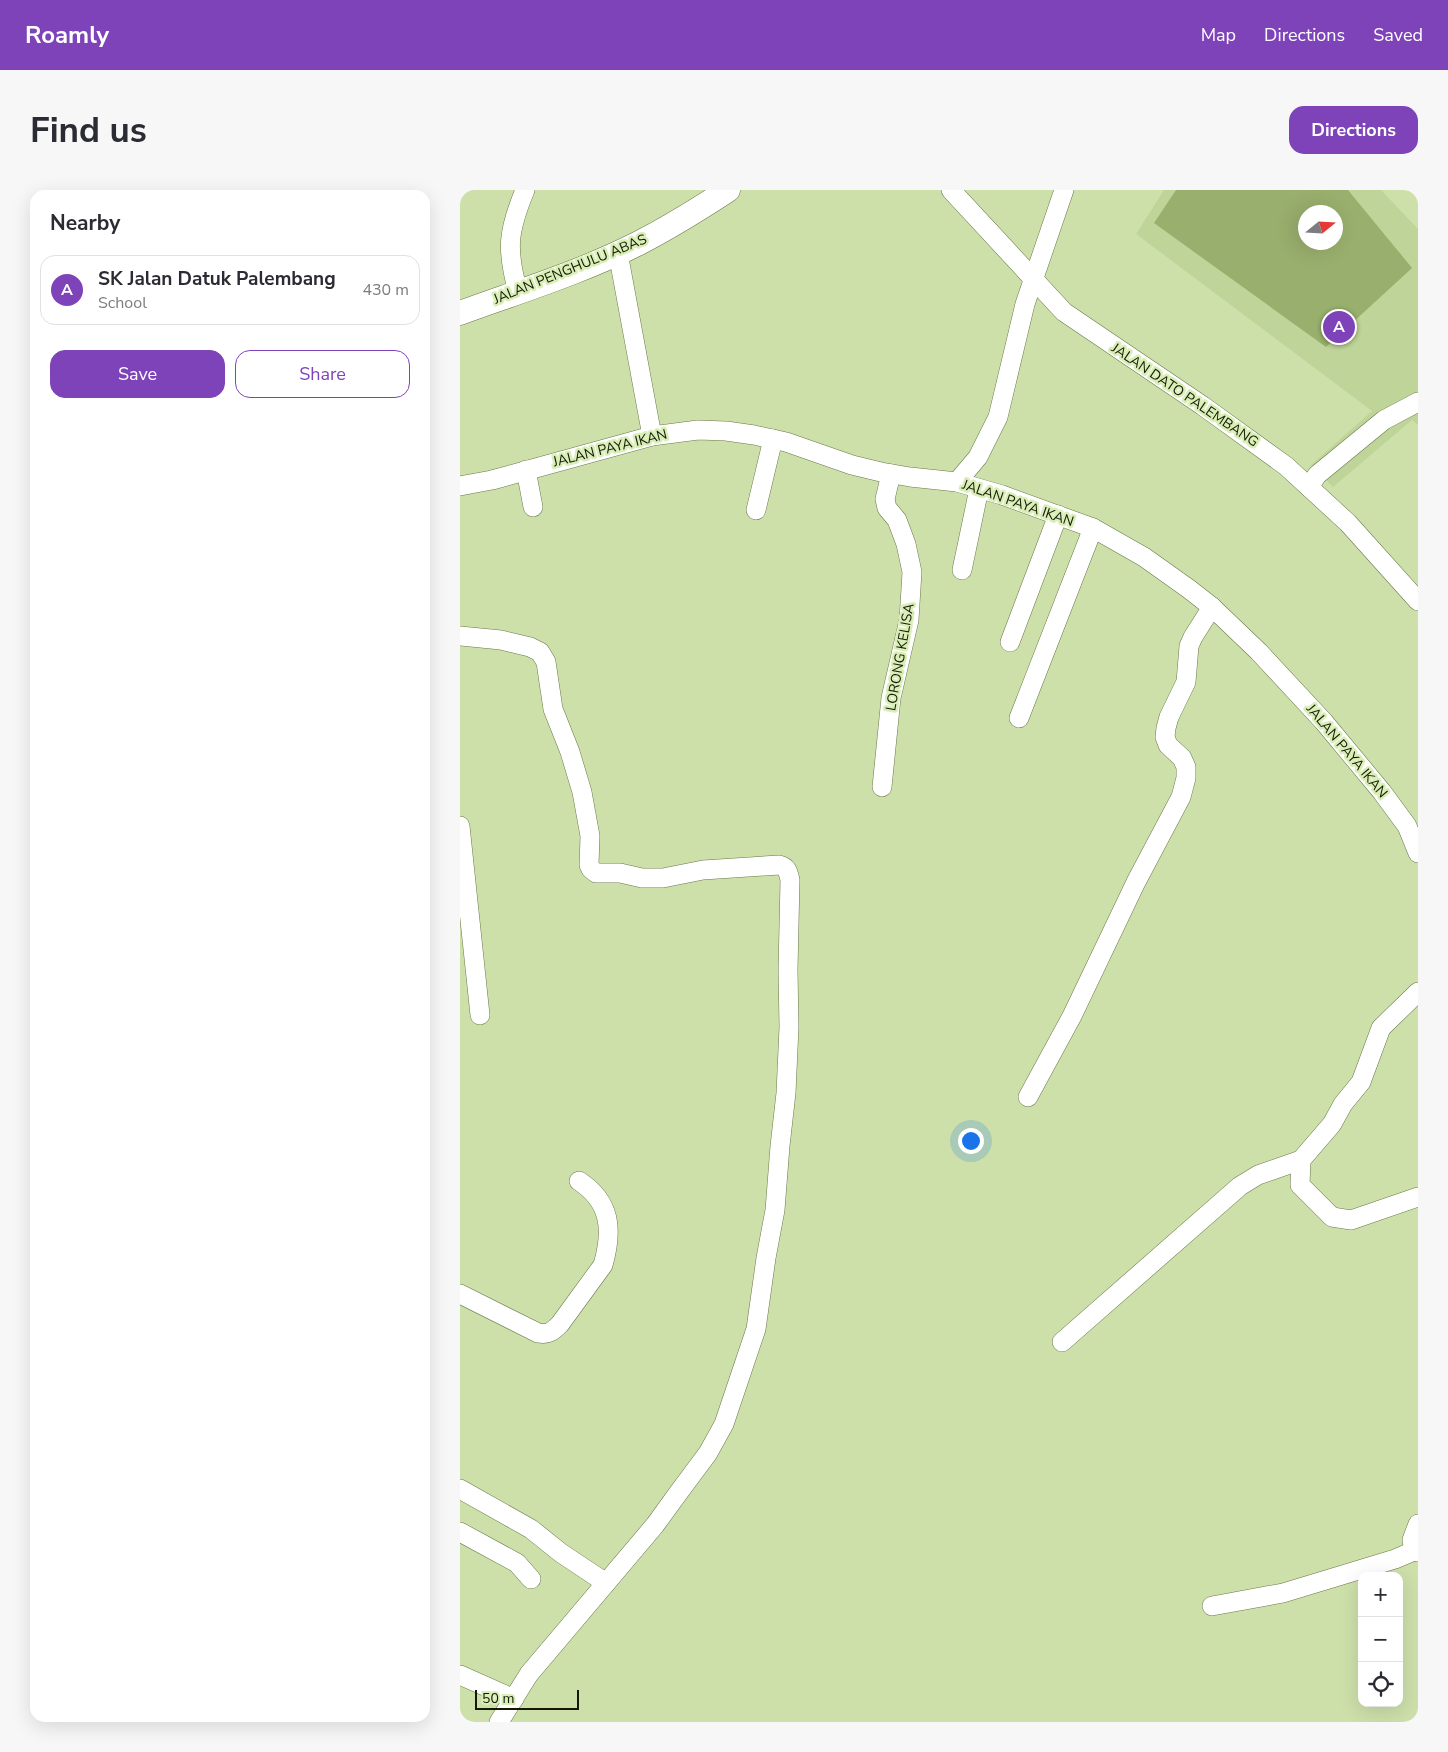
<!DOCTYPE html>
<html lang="en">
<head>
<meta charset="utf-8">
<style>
  :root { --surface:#fff; --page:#f7f7f7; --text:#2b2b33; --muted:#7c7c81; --line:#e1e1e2; --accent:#7e43b9 }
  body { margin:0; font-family:"Nunito Sans",sans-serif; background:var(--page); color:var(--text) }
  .controls { position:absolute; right:15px; bottom:15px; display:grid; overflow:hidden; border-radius:10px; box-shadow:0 5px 20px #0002 }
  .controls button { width:45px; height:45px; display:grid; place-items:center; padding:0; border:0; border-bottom:1px solid var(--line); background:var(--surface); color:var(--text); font:25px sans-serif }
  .compass { position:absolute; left:838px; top:15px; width:45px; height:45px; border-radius:50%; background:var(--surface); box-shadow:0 5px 20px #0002; rotate:72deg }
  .scale { position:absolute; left:15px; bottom:12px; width:104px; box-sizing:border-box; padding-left:5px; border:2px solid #131905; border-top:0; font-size:14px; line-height:18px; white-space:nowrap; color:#131905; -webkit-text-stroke:4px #daeeb7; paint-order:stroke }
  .you { position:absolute; left:510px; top:950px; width:18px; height:18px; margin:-12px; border:4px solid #fff; border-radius:50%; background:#1a73e8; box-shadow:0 0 0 8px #1a73e833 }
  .badge { display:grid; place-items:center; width:32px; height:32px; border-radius:50%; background:var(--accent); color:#fff; font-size:16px; font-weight:700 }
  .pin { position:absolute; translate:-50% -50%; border:2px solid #fff; box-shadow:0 1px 5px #0006 }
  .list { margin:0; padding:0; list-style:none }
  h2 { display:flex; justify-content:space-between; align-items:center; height:65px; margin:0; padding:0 20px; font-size:21px }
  h2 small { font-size:16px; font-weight:400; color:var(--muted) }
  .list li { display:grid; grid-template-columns:32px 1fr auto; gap:15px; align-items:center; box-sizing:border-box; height:70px; margin:0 10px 10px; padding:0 10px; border:1px solid var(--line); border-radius:15px }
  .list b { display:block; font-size:19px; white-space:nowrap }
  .list p { margin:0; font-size:16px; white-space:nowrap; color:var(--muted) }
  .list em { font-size:16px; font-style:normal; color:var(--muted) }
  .actions { display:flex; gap:10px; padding:15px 20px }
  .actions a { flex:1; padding:11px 0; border:1px solid var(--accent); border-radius:15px; text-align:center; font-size:18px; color:var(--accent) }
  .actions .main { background:var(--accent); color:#fff }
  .icon { flex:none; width:28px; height:28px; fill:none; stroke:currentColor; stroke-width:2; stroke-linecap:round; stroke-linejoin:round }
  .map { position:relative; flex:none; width:958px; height:1532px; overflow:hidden; border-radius:15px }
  header { display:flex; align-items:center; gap:30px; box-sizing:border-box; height:70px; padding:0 25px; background:var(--accent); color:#fff }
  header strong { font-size:24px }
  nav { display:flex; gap:28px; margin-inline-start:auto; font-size:18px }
  .intro { display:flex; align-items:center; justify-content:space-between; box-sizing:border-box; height:120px; padding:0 30px }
  h1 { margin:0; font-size:35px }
  .button { padding:12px 22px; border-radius:15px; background:var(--accent); color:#fff; font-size:18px; font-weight:700 }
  main { display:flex; gap:30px; padding:0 30px }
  aside { flex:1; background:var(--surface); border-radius:15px; box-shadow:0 5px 20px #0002 }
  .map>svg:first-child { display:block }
  .built { fill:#bfd498; fill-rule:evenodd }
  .green { fill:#99af6d; fill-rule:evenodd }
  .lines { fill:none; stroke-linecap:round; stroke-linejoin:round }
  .minor-casing { stroke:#687847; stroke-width:20 }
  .major-casing { stroke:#687847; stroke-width:25 }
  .minor { stroke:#fff; stroke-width:19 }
  .major { stroke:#fff; stroke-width:24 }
  .labels { text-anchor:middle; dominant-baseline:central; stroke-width:5; stroke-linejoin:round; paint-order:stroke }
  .street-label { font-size:14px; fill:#131905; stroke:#daeeb7 }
</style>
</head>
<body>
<header>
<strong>Roamly</strong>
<nav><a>Map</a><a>Directions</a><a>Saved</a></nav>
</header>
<div class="intro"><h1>Find us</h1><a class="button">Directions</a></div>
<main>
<aside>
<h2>Nearby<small></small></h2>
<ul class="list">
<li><span class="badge">A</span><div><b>SK Jalan Datuk Palembang</b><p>School</p></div><em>430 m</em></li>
</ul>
<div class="actions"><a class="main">Save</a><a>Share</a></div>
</aside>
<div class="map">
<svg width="958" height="1532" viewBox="0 0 958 1532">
  <rect width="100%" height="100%" fill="#cde0aa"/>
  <!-- built -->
  <path class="built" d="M 704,0 L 921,0 L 958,39 L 958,235 L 952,230 L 873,297 L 851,275 L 912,221 L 676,44 ZM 846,22 L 876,22 L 876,52 L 846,52 Z"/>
  <!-- green -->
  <path class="green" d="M 716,0 L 888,0 L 952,78 L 866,157 L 694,33 ZM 846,22 L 876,22 L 876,52 L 846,52 Z"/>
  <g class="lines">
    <defs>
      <g id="minor">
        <path d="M 491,0 L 604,122 L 743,216 L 826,276 L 888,333 L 958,411"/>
        <path d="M 158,63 L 192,246"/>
        <path d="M 58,102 C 46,59 48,41 65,0"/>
        <path d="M 66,280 L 73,317"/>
        <path d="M 497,292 L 518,267 L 538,227 L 565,114 L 604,0"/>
        <path d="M 0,296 L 32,290 L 192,246 L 238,240 L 266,241 L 294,245 L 326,252 L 392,275 L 421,282 L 450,287 L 497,292 L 542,305 L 633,338 L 684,367 L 729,399 L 752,417 L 799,462 L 864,532 L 922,602 L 947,636 L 958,663"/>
        <path d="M 849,297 L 857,285 L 924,230 L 958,212"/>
        <path d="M 296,320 L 313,249"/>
        <path d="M 502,380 L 519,299"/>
        <path d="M 0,446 L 41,450 L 70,457 L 80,462 L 86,472 L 93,519 L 110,562 L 122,602 L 130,646 L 129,675 L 131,679 L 136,683 L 160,683 L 182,688 L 203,688 L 243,680 L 319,675 C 327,677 328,681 330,690 L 328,780 L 329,837 L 326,903 L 320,956 L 315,1020 L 306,1068 L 296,1139 L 264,1234 L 248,1263 L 219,1302 L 195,1335 L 69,1484 L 39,1532"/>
        <path d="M 550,452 L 598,325"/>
        <path d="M 559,528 L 633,338"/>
        <path d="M 422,597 L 431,508 L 449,430 L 452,382 L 446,354 L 437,330 L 427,318 L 425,309 L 431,284"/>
        <path d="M 0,636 L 20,825"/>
        <path d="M 958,802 L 921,838 L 901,892 L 883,914 L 872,934 L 841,970 L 840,995 L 872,1027 L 891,1030 L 958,1007"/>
        <path d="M 568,907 L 612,826 L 676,692 L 721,607 L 726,588 L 726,577 L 722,568 L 708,555 L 705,547 L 706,538 L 709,527 L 726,492 L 729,456 L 733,447 L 752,417"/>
        <path d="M 0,1104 L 78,1143 C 89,1145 93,1141 100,1134 L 143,1075 C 153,1040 151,1012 119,991"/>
        <path d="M 602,1152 L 780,996 L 798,985 L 841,970"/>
        <path d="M 0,1299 L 71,1339 L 101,1363 L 146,1393"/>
        <path d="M 958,1334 L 952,1350 L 954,1361 L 958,1362"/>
        <path d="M 0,1342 L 57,1373 L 71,1389"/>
        <path d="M 752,1416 L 823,1403 L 935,1369 L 954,1361"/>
        <path d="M 0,1485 L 54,1509"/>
      </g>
      <path id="major" d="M 0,123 C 60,101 122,82 179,53 C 210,37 239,19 268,0"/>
    </defs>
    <!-- minor casing -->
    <use href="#minor" class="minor-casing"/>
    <!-- major casing -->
    <use href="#major" class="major-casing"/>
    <!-- minor -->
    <use href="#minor" class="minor"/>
    <!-- major -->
    <use href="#major" class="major"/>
  </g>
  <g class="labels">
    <!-- street labels -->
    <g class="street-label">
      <text transform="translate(110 79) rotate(-22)">JALAN PENGHULU ABAS</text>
      <text transform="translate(725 205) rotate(34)">JALAN DATO PALEMBANG</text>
      <text transform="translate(150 258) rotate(-14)">JALAN PAYA IKAN</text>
      <text transform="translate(558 313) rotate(19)">JALAN PAYA IKAN</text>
      <text transform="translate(440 467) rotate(-80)">LORONG KELISA</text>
      <text transform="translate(887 561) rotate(50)">JALAN PAYA IKAN</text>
    </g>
  </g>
</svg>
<div class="controls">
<button>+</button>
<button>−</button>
<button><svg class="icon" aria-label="locate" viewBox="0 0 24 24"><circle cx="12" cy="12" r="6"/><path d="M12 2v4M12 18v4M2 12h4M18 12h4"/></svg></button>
</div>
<svg class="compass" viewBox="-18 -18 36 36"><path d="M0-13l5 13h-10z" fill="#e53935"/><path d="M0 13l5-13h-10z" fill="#7c7c81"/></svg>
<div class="scale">50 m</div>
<div class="you"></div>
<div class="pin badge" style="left:879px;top:137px">A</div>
</div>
</main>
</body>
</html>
